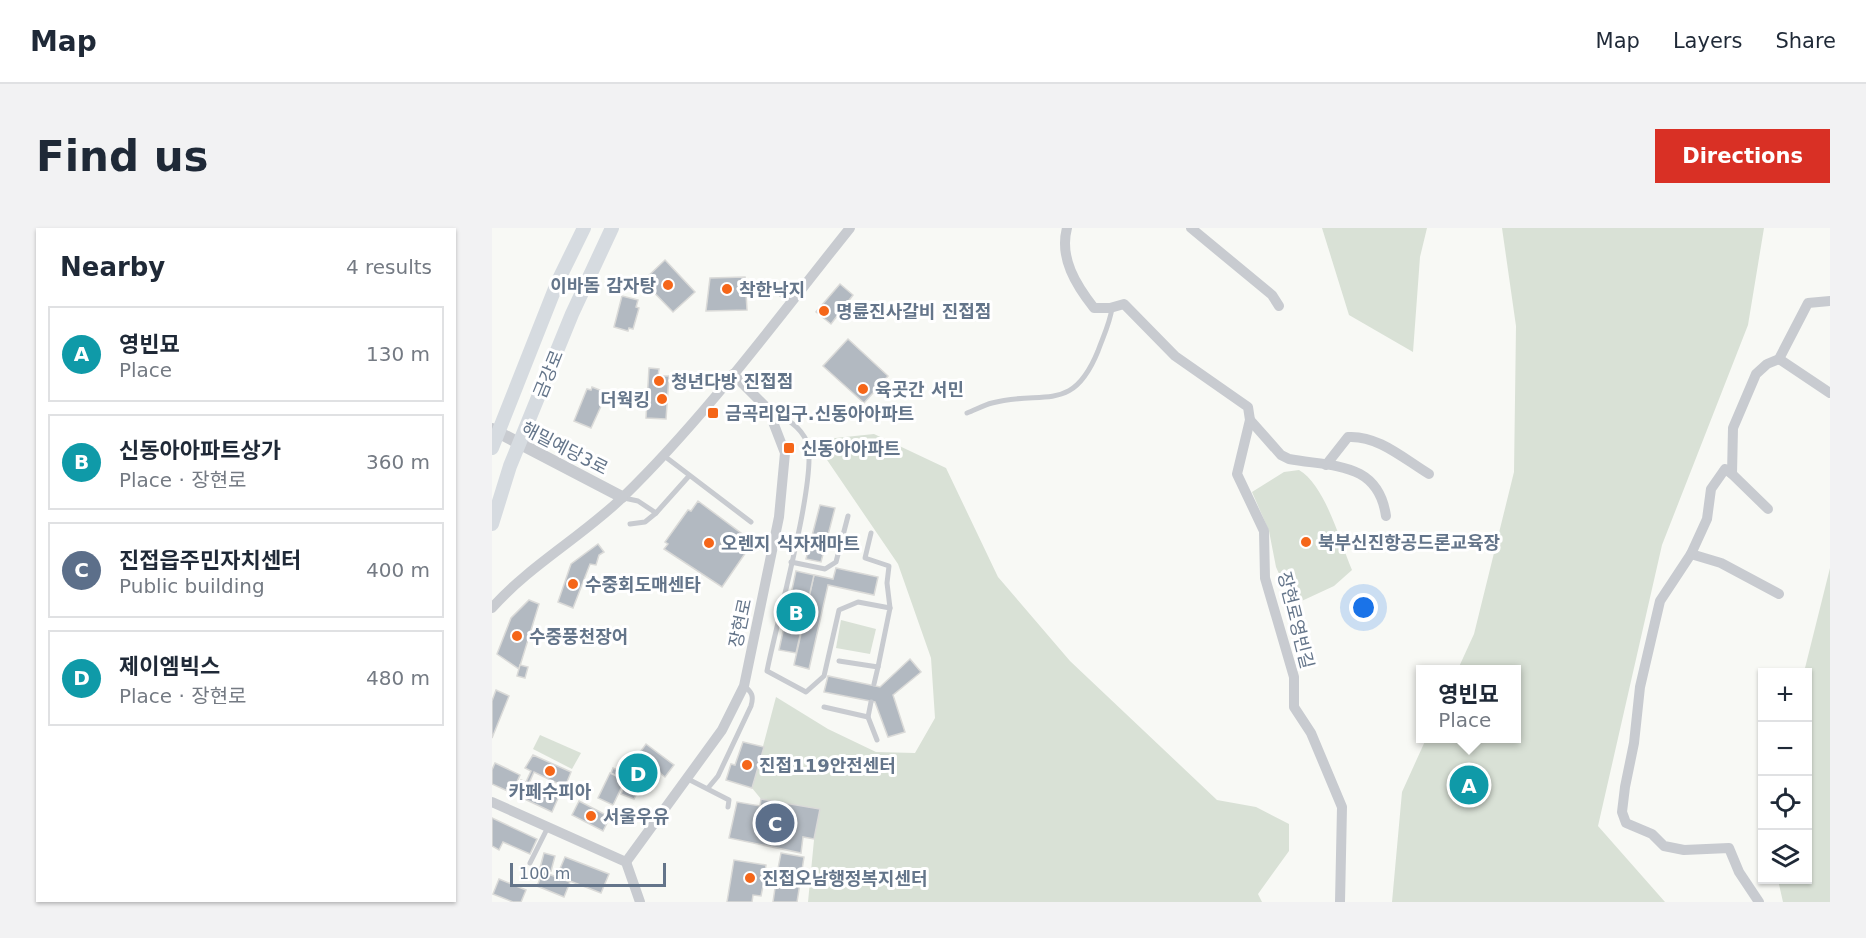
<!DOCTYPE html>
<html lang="en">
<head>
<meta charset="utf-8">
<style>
  :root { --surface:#fff; --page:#f2f2f3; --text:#1f2937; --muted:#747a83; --line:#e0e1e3; --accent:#d93025 }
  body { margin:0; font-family:"DejaVu Sans","Noto Sans KR",sans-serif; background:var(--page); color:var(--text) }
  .controls { position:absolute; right:18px; bottom:18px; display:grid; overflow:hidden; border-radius:0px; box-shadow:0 2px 4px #0004 }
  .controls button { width:54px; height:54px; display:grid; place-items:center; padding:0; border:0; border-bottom:2px solid var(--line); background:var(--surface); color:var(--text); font:30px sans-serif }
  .scale { position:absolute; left:18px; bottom:15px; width:156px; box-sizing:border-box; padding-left:6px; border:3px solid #64758a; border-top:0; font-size:16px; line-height:21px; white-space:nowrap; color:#64758a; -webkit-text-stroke:4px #fff; paint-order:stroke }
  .you { position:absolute; left:872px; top:380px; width:21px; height:21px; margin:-15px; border:4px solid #fff; border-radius:50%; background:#1a73e8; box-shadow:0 0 0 9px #1a73e833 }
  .badge { display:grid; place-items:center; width:39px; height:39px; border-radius:50%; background:var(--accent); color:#fff; font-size:20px; font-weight:700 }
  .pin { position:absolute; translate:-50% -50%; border:3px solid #fff; box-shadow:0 2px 6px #0006 }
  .popup { position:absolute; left:924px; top:437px; width:105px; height:78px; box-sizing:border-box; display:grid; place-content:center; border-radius:0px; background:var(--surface); filter:drop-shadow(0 2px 4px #0005); font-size:20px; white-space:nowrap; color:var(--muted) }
  .popup b { font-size:22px; color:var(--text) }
  .popup::after { content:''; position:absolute; left:50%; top:100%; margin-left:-12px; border:12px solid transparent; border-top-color:var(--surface) }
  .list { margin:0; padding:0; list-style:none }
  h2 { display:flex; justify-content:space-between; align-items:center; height:78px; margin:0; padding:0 24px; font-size:26px }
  h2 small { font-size:20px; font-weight:400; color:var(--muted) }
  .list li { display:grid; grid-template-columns:39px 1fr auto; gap:18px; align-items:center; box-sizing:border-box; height:96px; margin:0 12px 12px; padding:0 12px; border:2px solid var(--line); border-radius:0px }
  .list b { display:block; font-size:22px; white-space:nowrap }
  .list p { margin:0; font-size:20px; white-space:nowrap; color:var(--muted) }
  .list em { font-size:20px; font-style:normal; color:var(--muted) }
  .icon { flex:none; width:33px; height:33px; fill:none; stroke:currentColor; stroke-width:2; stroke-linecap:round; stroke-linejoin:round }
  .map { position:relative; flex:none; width:1338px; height:674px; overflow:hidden; border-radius:0px }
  header { display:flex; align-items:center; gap:36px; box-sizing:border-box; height:84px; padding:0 30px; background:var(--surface); border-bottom:2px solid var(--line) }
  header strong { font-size:28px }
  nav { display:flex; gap:33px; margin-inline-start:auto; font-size:21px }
  .intro { display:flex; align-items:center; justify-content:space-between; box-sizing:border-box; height:144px; padding:0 36px }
  h1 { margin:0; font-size:42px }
  .button { padding:15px 27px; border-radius:0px; background:var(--accent); color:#fff; font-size:21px; font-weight:700 }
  main { display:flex; gap:36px; padding:0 36px }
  aside { flex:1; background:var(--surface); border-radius:0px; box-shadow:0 2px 4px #0004 }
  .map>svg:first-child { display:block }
  .green { fill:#d9e1d6 }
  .building { fill:#b2b9c1; stroke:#dadad8; stroke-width:1.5 }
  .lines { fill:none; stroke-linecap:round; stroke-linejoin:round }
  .service { stroke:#c8cbd0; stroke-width:5 }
  .minor { stroke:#c8cbd0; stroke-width:10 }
  .tertiary { stroke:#c8cbd0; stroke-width:12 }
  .secondary { stroke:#d6dbe0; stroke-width:14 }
  .poi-dot { fill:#f56619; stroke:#fff; stroke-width:2 }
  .labels { text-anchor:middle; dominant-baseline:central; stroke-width:6; stroke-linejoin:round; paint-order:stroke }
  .poi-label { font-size:18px; font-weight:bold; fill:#64758a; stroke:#fff; text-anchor:start }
  .street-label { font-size:18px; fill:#64758a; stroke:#fff }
</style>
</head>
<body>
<header>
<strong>Map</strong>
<nav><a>Map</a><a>Layers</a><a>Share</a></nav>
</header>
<div class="intro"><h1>Find us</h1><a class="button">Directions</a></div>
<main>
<aside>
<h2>Nearby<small>4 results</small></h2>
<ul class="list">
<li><span class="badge" style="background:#0f9aa8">A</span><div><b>영빈묘</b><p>Place</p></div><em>130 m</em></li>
<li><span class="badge" style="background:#0f9aa8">B</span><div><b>신동아아파트상가</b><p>Place · 장현로</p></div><em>360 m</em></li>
<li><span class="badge" style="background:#5c6f8a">C</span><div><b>진접읍주민자치센터</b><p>Public building</p></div><em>400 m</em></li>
<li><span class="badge" style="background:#0f9aa8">D</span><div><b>제이엠빅스</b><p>Place · 장현로</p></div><em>480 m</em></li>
</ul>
</aside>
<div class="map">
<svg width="1338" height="674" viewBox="0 0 1338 674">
  <rect width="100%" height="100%" fill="#f8f9f5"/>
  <!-- green -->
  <g class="green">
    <path d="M 830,0 L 935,0 L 928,29 L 921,124 L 857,87 Z"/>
    <path d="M 1010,0 L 1272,0 L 1256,97 L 1170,317 L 1106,598 L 1173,674 L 900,674 L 910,564 L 934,511 L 1025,510 L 1025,442 L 966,441 L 982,406 L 1022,244 L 1024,98 Z"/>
    <path d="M 382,206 L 454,240 L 506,349 L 578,433 L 725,572 L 764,579 L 797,596 L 797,623 L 766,666 L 770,674 L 316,674 L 322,612 L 328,581 L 269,571 L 260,560 L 284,469 L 336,501 L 384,524 L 423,525 L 443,490 L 439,430 L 406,336 L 331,226 L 334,211 Z"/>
    <path d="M 807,242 C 834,258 848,314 860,342 L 842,358 L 801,377 L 784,339 L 777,303 L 760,264 L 792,244 Z"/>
    <path d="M 1338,340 L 1338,674 L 1291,674 L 1286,652 L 1316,652 L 1316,445 L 1312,444 Z"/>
    <path d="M 349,392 L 384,401 L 378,426 L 344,420 Z"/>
    <path d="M 48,507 L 89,525 L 80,541 L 41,521 Z"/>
  </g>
  <!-- building -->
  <g class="building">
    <path d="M 173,32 L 203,64 L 181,84 L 151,53 Z"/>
    <path d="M 253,49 L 255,82 L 214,83 L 218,50 Z"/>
    <path d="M 348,56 L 361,67 L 339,96 L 324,84 Z"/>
    <path d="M 130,68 L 146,72 L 144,79 L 147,80 L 141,101 L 137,100 L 136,103 L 122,99 Z"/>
    <path d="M 356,111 L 396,148 L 372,175 L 331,138 Z"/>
    <path d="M 157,140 L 167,141 L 166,148 L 177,148 L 174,191 L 154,190 Z"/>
    <path d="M 100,159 L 115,165 L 99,200 L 82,193 L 95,161 L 99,162 Z"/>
    <path d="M 206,273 L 261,314 L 230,359 L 172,321 L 176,316 L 173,314 L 196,282 L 199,283 Z"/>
    <path d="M 328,277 L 343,280 L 329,334 L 314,331 Z"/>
    <path d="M 106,316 L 112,324 L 107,327 L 104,337 L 98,336 L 81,380 L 66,374 L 79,336 Z"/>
    <path d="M 344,340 L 386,349 L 382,367 L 336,357 L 317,441 L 302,437 L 322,347 L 341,351 Z"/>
    <path d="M 304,343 L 322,347 L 304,425 L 287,422 Z"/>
    <path d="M 37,372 L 47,376 L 27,441 L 5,426 L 19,390 Z"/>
    <path d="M 418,431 L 429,444 L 401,467 L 413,504 L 396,509 L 383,474 L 332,464 L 336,448 L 388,459 Z"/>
    <path d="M 28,437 L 36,439 L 33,450 L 25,448 Z"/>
    <path d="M 4,462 L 17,468 L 0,510 L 0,473 Z"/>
    <path d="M 251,514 L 272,519 L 260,560 L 234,552 L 239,536 L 243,537 Z"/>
    <path d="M 154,516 L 182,537 L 173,549 L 159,538 L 142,571 L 129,566 L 146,527 Z"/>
    <path d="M 41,527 L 79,544 L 73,559 L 42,544 L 37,555 L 34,554 L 39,543 L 33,540 Z"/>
    <path d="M 3,535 L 28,547 L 20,565 L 0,556 L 0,542 Z"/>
    <path d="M 121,540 L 132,545 L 129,550 L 119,545 Z"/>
    <path d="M 118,545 L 133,552 L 121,577 L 106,570 Z"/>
    <path d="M 29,552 L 67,568 L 60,584 L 24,567 Z"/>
    <path d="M 269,571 L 328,581 L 322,611 L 311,609 L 309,625 L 237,610 L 245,574 L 268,578 Z"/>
    <path d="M 87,573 L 118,589 L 111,603 L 80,587 Z"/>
    <path d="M 0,590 L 45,611 L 38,626 L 11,614 L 7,622 L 0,618 Z"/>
    <path d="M 52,625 L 63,628 L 59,643 L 48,640 Z"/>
    <path d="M 289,625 L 312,629 L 305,674 L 281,674 L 283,660 L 271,658 L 269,668 L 261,667 L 260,674 L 235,674 L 242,632 L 274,637 L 272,649 L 284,651 Z"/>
    <path d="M 73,629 L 117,646 L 109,665 L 65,648 Z"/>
    <path d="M 51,644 L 78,654 L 72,669 L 45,658 Z"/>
    <path d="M 7,651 L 34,662 L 29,674 L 21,674 L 1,666 Z"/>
  </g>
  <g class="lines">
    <!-- service -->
    <g class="service">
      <path d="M 287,65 L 299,74"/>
      <path d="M 277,182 C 293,190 308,197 315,214 C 327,245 283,400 275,443 L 314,464 L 332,448 L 347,382 L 366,374 L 398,380 L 386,439 L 347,433"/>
      <path d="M 475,185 C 483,182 492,177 500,175 C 552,161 580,187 606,123 C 611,109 618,95 620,80"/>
      <path d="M 171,227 L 259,294"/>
      <path d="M 132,270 L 146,273 L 164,285 L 197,248"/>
      <path d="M 138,296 L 153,294 L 164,285"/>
      <path d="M 379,305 L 373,330 L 397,338 L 395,355 L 398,380"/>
      <path d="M 299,334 L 333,341 L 344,334 L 356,288"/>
      <path d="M 382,456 L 386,439"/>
      <path d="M 379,474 L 376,489 L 385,512"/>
      <path d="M 332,479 L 376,489"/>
      <path d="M 194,550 L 237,572 L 236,579"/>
      <path d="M 216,560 L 226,548 L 259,478 C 262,468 260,464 252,458"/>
      <path d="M 38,635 L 56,599"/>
    </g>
    <!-- minor -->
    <g class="minor">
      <path d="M 575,0 C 567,30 584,57 602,80 L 618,80 L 632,76 L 683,128 L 756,179 L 758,192 L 745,246 L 772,303 L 773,350 L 802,449 L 802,479 L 819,505 L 850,579 L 848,674"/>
      <path d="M 699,0 L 780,67 L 787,78"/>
      <path d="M 1287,131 L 1338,165"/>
      <path d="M 758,192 L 789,227 L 797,231 C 840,239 886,233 894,288"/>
      <path d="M 834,237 L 856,209 C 886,207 912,231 937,246"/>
      <path d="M 1240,246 L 1276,281"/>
      <path d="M 1199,326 L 1229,335 L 1287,366"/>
      <path d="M 0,380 C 38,337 91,308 132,268 C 215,187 285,91 358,0"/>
      <path d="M 0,574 L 134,634 L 148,674"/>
      <path d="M 134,634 L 230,502 L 252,458 L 287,289 L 293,225 L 276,181 L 241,146"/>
      <path d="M 1267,674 L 1247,644 L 1237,620 L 1192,622 L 1172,618 L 1160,606 L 1134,595 L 1130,584 L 1133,559 L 1142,515 L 1148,459 L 1168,373 L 1199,326 L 1215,291 L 1219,261 L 1233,241 L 1240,246 L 1241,200 L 1264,146 L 1275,136 L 1287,131 L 1316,75 L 1338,73"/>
    </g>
    <!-- tertiary -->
    <path class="tertiary" d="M 0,201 L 130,269"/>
    <!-- secondary -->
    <g class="secondary">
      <path d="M 0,220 L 66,53 L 92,0"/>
      <path d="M 0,296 L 18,238 L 80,86 L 120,0"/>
    </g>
  </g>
  <!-- markers -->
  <g class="poi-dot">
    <circle cx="176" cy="57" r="6"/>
    <circle cx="235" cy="61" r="6"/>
    <circle cx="332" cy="83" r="6"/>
    <circle cx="167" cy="153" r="6"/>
    <circle cx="371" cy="161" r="6"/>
    <circle cx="170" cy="171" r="6"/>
    <rect x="215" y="179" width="12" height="12" rx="3"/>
    <rect x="291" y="214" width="12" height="12" rx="3"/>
    <circle cx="814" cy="314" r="6"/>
    <circle cx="217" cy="315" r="6"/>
    <circle cx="81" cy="356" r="6"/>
    <circle cx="25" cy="408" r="6"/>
    <circle cx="255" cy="537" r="6"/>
    <circle cx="58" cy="543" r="6"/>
    <circle cx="99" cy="588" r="6"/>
    <circle cx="258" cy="650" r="6"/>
  </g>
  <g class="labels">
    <!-- poi labels -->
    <g class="poi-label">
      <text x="164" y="57" text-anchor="end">이바돔 감자탕</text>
      <text x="247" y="61">착한낙지</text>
      <text x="344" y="83">명륜진사갈비 진접점</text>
      <text x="179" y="153">청년다방 진접점</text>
      <text x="383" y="161">육곳간 서민</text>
      <text x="158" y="171" text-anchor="end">더웍킹</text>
      <text x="233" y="185">금곡리입구.신동아아파트</text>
      <text x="309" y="220">신동아아파트</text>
      <text x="826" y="314">북부신진항공드론교육장</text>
      <text x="229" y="315">오렌지 식자재마트</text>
      <text x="93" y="356">수중회도매센타</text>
      <text x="37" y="408">수중풍천장어</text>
      <text x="267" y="537">진접119안전센터</text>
      <text x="58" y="563" text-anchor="middle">카페수피아</text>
      <text x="111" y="588">서울우유</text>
      <text x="270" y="650">진접오남행정복지센터</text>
    </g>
    <!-- street labels -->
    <g class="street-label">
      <text transform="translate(56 146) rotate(-68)">금강로</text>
      <text transform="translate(73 220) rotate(27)">해밀예당3로</text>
      <text transform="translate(804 392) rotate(76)">장현로영빈길</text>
      <text transform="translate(248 395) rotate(-78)">장현로</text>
    </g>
  </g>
</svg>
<div class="controls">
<button>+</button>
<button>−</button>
<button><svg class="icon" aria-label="locate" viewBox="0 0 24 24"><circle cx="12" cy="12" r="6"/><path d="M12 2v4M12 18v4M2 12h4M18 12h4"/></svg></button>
<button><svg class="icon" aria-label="layers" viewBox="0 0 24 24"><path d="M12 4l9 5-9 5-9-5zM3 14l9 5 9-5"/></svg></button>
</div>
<div class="scale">100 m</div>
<div class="you"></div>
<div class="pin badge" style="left:977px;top:557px;background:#0f9aa8">A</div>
<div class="popup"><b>영빈묘</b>Place</div>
<div class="pin badge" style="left:304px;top:384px;background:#0f9aa8">B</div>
<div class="pin badge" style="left:283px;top:595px;background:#5c6f8a">C</div>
<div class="pin badge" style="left:146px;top:545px;background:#0f9aa8">D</div>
</div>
</main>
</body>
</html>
